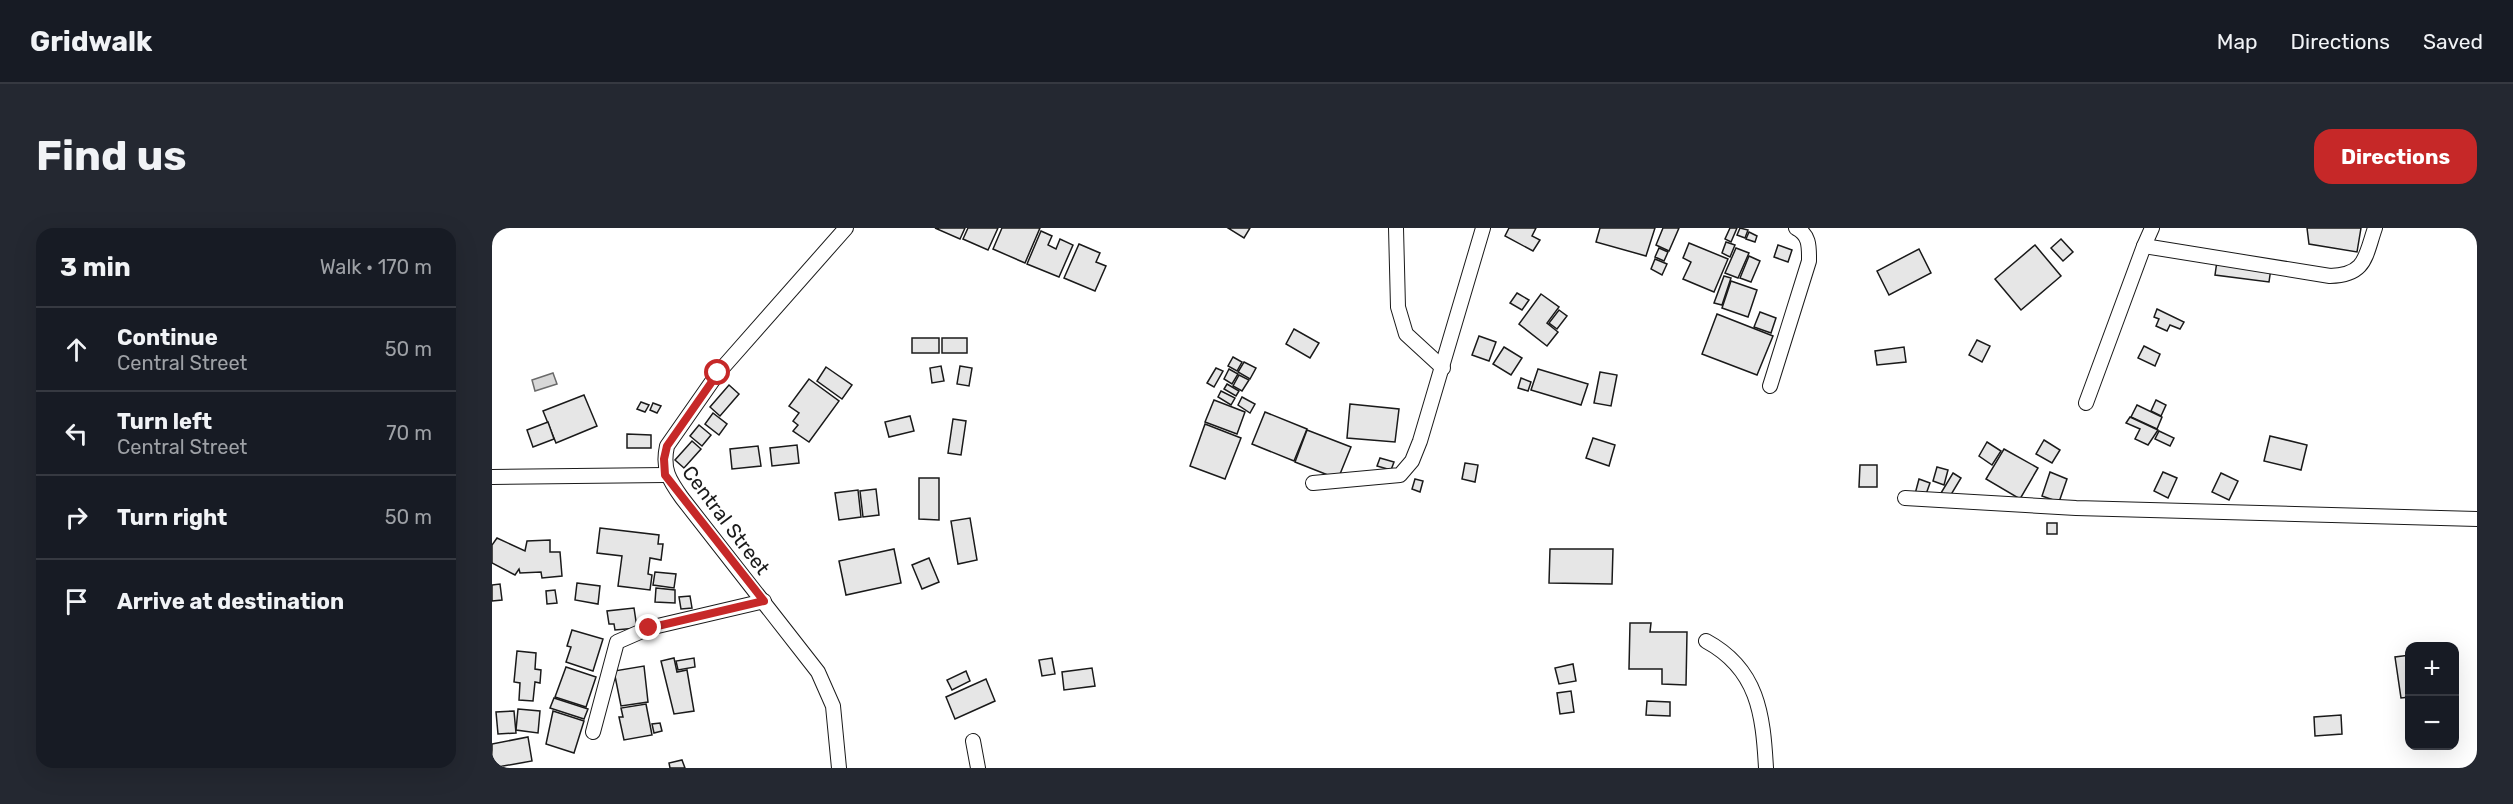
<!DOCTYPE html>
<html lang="en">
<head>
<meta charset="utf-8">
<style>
  :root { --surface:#171b24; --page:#242831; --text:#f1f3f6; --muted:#9ea1a6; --line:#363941; --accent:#c62828 }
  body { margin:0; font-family:Rubik,sans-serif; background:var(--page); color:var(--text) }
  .controls { position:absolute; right:18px; bottom:18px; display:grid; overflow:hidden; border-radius:12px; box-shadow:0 6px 24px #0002 }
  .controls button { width:54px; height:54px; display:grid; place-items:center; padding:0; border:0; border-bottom:2px solid var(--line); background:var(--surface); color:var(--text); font:30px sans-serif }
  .stop { position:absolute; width:18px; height:18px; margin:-14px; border:4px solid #c62828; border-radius:50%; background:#fff }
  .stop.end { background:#c62828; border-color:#fff; box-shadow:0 2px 6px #0008 }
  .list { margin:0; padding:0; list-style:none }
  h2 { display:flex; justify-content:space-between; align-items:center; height:78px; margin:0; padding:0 24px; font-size:26px }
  h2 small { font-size:20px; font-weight:400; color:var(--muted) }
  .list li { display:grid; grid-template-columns:39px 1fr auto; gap:18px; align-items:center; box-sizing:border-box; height:84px; padding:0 24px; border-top:2px solid var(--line) }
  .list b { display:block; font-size:22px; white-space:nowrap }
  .list p { margin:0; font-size:20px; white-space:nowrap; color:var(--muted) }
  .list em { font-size:20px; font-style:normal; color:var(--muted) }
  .icon { flex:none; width:33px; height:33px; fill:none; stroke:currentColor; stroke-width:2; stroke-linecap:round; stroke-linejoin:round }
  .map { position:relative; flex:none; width:1985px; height:540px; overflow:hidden; border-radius:18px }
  header { display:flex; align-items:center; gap:36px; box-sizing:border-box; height:84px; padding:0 30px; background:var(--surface); border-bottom:2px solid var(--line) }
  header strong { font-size:28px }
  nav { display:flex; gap:33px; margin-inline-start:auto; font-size:21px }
  .intro { display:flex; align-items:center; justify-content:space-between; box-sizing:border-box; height:144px; padding:0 36px }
  h1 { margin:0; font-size:42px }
  .button { padding:15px 27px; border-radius:18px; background:var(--accent); color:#fff; font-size:21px; font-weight:700 }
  main { display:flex; gap:36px; padding:0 36px }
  aside { flex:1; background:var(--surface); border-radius:18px; box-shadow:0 6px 24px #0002 }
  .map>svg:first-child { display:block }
  .water { fill:#d7d7d7; stroke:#6a6a6a; stroke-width:1.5 }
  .building { fill:#e6e6e6; stroke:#1a1a1a; stroke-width:1.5 }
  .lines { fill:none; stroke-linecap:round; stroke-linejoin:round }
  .street-casing { stroke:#1a1a1a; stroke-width:16 }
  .street { stroke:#fff; stroke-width:14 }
  .route { stroke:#c62828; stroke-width:8 }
  .labels { text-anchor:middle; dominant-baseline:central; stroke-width:4.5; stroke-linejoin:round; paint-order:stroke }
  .street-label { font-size:20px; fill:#1a1a1a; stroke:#fff }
</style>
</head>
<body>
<header>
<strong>Gridwalk</strong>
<nav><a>Map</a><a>Directions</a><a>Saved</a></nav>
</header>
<div class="intro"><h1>Find us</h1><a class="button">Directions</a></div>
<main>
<aside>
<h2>3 min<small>Walk · 170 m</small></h2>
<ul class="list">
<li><svg class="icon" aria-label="ahead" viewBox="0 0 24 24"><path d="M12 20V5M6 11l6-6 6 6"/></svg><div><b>Continue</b><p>Central Street</p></div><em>50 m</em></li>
<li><svg class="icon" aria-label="left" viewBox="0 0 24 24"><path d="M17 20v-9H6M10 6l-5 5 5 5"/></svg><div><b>Turn left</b><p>Central Street</p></div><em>70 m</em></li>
<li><svg class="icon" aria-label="right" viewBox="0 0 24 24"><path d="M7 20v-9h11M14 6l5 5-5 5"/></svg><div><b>Turn right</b></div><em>50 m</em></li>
<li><svg class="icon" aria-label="arrive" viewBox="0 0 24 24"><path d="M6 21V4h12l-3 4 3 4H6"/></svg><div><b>Arrive at destination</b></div></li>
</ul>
</aside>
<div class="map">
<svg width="1985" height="540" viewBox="0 0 1985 540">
  <rect width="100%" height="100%" fill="#fff"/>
  <!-- water -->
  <path class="water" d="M 61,145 L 65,156 L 43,163 L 40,152 Z"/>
  <!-- building -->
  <g class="building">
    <path d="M 443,0 L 473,0 L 468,11 Z"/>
    <path d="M 476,0 L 506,0 L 496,22 L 471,11 Z"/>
    <path d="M 510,0 L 548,0 L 533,35 L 501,21 Z"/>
    <path d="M 736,0 L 758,0 L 752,10 Z"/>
    <path d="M 1017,0 L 1044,0 L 1040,8 L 1048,12 L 1041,23 L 1013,8 Z"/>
    <path d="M 1108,0 L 1163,0 L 1154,28 L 1104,14 Z"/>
    <path d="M 1171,0 L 1187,0 L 1177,23 L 1164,17 Z"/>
    <path d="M 1238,0 L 1245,0 L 1239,14 L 1233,11 Z"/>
    <path d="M 1248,0 L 1256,2 L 1253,10 L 1245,7 Z"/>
    <path d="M 1815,0 L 1869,0 L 1865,24 L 1817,16 Z"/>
    <path d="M 549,3 L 560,8 L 556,17 L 564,21 L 568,11 L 581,17 L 567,49 L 535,36 Z"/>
    <path d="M 1257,4 L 1265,8 L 1263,14 L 1254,11 Z"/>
    <path d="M 1569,11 L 1581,24 L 1571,33 L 1559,20 Z"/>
    <path d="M 1234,14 L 1243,17 L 1238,29 L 1230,25 Z"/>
    <path d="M 1197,15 L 1236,31 L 1222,64 L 1191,51 L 1199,34 L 1191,30 Z"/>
    <path d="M 587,16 L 608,25 L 604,34 L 614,38 L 603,63 L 572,50 Z"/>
    <path d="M 1286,17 L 1300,22 L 1296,34 L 1282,29 Z"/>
    <path d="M 1543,17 L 1569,48 L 1529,82 L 1503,51 Z"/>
    <path d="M 1167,20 L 1176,24 L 1172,33 L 1163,29 Z"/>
    <path d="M 1244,20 L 1257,25 L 1246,50 L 1233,45 Z"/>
    <path d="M 1427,21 L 1439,45 L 1397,67 L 1385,43 Z"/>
    <path d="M 1257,28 L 1268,33 L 1259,54 L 1248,50 Z"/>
    <path d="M 1163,31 L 1175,36 L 1170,47 L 1159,41 Z"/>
    <path d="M 1725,33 L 1779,40 L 1777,54 L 1723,47 Z"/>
    <path d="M 1232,48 L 1239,50 L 1230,77 L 1222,75 Z"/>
    <path d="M 1239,53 L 1265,62 L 1256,89 L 1230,80 Z"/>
    <path d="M 1025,65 L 1037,72 L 1030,82 L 1018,75 Z"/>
    <path d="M 1049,66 L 1067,79 L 1055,95 L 1066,104 L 1055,118 L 1027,96 Z"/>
    <path d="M 1665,81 L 1692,94 L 1688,101 L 1678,97 L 1675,103 L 1664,98 L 1667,91 L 1662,89 Z"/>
    <path d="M 1067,82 L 1075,88 L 1065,101 L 1057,95 Z"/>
    <path d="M 1268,84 L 1284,90 L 1279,105 L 1262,99 Z"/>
    <path d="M 1225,86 L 1281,108 L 1265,147 L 1210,126 Z"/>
    <path d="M 802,101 L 827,115 L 818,130 L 794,116 Z"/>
    <path d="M 987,108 L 1004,114 L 997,133 L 980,127 Z"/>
    <rect x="420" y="110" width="27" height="15"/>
    <rect x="450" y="110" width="25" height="15"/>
    <path d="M 1485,112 L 1498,118 L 1490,134 L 1477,127 Z"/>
    <path d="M 1652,118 L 1668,126 L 1663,138 L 1646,130 Z"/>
    <path d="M 1012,119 L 1030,130 L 1019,147 L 1001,136 Z"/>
    <path d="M 1412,119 L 1414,134 L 1385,137 L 1383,123 Z"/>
    <path d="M 741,129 L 750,134 L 745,143 L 736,138 Z"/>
    <path d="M 752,134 L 764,140 L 758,151 L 746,144 Z"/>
    <path d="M 449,138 L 452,153 L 440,155 L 438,140 Z"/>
    <path d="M 468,138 L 480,140 L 477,158 L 465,156 Z"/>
    <path d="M 334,139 L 360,157 L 350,171 L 325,153 Z"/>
    <path d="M 724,140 L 731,143 L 722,159 L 715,155 Z"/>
    <path d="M 737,141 L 746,146 L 740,156 L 732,151 Z"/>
    <path d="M 1046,141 L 1096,156 L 1089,177 L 1039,162 Z"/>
    <path d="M 1108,144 L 1125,147 L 1119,178 L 1102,175 Z"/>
    <path d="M 747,147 L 757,152 L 750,163 L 741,158 Z"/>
    <path d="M 1029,150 L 1039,154 L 1036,163 L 1026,160 Z"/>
    <path d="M 317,151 L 347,173 L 317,214 L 301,203 L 306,197 L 301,193 L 307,185 L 297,178 Z"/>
    <path d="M 735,156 L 747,163 L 744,168 L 732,161 Z"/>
    <path d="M 237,157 L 247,166 L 228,188 L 218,179 Z"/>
    <path d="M 729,163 L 743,170 L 739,177 L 726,169 Z"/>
    <path d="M 92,167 L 105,198 L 64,215 L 51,183 Z"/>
    <path d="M 750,169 L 763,176 L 758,185 L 746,177 Z"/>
    <path d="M 722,172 L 753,184 L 745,206 L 713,194 Z"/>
    <path d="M 1664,172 L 1674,177 L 1669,188 L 1659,183 Z"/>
    <path d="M 149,174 L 157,177 L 153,184 L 145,181 Z"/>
    <path d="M 161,175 L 169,178 L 165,185 L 158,182 Z"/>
    <path d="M 858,176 L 907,181 L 903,214 L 855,210 Z"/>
    <path d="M 1645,177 L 1670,189 L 1665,201 L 1639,189 Z"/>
    <path d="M 773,184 L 815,201 L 802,233 L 760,216 Z"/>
    <path d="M 221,185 L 235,196 L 227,207 L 213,196 Z"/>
    <path d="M 418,188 L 422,203 L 397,209 L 393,194 Z"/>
    <path d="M 1638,189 L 1666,202 L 1656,217 L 1643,211 L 1648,201 L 1634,195 Z"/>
    <path d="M 461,191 L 474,193 L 469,227 L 456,225 Z"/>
    <path d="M 56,194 L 62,211 L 41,219 L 35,202 Z"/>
    <path d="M 713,196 L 749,210 L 733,251 L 698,238 Z"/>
    <path d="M 207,197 L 219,207 L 210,218 L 198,208 Z"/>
    <path d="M 815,202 L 859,219 L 846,251 L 803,234 Z"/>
    <path d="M 1667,203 L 1682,210 L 1678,218 L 1663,211 Z"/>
    <path d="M 135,206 L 159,207 L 159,220 L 135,220 Z"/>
    <path d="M 1778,208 L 1815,217 L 1809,242 L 1772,233 Z"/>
    <path d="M 1101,210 L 1123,217 L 1117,238 L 1094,230 Z"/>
    <path d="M 1552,212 L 1568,222 L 1560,235 L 1544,226 Z"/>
    <path d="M 200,213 L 209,221 L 192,240 L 183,232 Z"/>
    <path d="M 1495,214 L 1509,223 L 1500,237 L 1487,228 Z"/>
    <path d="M 305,217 L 307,235 L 280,238 L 278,220 Z"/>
    <path d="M 266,218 L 269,238 L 240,241 L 238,221 Z"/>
    <path d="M 1512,221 L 1546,240 L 1528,271 L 1494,251 Z"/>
    <path d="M 888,230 L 902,234 L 899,242 L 885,238 Z"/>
    <path d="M 973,235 L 986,237 L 983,254 L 970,251 Z"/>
    <path d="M 1368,237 L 1385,237 L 1385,259 L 1367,259 Z"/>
    <path d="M 1445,239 L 1456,242 L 1452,257 L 1441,253 Z"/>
    <path d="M 1558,244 L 1575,251 L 1567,274 L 1550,268 Z"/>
    <path d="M 1671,244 L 1685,250 L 1676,270 L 1662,263 Z"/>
    <path d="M 1461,245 L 1469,250 L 1457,270 L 1449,265 Z"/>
    <path d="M 1729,245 L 1746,253 L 1737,272 L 1720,264 Z"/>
    <path d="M 427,250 L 447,250 L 447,292 L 427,291 Z"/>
    <path d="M 923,251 L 931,253 L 928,264 L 920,261 Z"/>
    <path d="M 1427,251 L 1438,255 L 1433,269 L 1423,266 Z"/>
    <path d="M 384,261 L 387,287 L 371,289 L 368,263 Z"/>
    <path d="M 366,262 L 369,289 L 347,292 L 343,265 Z"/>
    <path d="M 478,290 L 485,332 L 466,336 L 459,293 Z"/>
    <rect x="1555" y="295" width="10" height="11"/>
    <path d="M 108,300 L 167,307 L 166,316 L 171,316 L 169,332 L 158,330 L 156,346 L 160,347 L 158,362 L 126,358 L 130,328 L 105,325 Z"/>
    <path d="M 5,310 L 33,323 L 35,313 L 58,312 L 58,324 L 68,324 L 70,348 L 50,350 L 49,344 L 28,345 L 27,341 L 23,347 L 0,335 L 0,317 Z"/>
    <path d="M 402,321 L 409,355 L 354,367 L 347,333 Z"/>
    <path d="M 1058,321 L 1121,321 L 1120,356 L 1057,355 Z"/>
    <path d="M 437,330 L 447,354 L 430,361 L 420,337 Z"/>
    <path d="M 163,344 L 184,346 L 182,360 L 161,357 Z"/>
    <path d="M 85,355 L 108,358 L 106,376 L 83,372 Z"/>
    <path d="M 8,356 L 10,372 L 0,373 L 0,357 Z"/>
    <path d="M 164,360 L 183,362 L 183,375 L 163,374 Z"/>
    <path d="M 63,362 L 65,375 L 55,376 L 54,363 Z"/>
    <path d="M 198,368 L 200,380 L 189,381 L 187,369 Z"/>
    <path d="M 142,380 L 145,400 L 123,402 L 122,396 L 117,396 L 115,383 Z"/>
    <path d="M 1138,395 L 1159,395 L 1158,404 L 1195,404 L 1194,457 L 1170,456 L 1170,441 L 1137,441 Z"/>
    <path d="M 80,402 L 111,411 L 101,443 L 74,434 L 79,419 L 75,418 Z"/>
    <path d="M 25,423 L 44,425 L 43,441 L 49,442 L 48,455 L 43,454 L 41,473 L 27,472 L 28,455 L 22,454 Z"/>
    <path d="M 1918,427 L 1918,469 L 1909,470 L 1903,429 Z"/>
    <path d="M 182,430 L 185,444 L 195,442 L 202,483 L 182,486 L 169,433 Z"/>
    <path d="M 202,430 L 203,439 L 186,442 L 184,433 Z"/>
    <path d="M 560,430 L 563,446 L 550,448 L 547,432 Z"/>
    <path d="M 1081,436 L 1084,453 L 1067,456 L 1063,440 Z"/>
    <path d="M 152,438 L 156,474 L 129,478 L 122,443 Z"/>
    <path d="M 74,439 L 104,449 L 94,479 L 63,469 Z"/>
    <path d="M 600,440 L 603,458 L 572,462 L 570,444 Z"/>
    <path d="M 474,443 L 478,453 L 460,462 L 455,452 Z"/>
    <path d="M 494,451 L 503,473 L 463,491 L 454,469 Z"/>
    <path d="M 1079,463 L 1082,484 L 1068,486 L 1065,465 Z"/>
    <path d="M 62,470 L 96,481 L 92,491 L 58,480 Z"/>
    <path d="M 1155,473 L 1178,474 L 1178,488 L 1154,487 Z"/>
    <path d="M 154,476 L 160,507 L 132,512 L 127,489 L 131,489 L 129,480 Z"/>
    <path d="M 26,481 L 48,483 L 46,505 L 24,502 Z"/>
    <path d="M 22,483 L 24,505 L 6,506 L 4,484 Z"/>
    <path d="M 61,483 L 92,493 L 82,525 L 54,516 Z"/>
    <path d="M 1849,487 L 1850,506 L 1823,508 L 1822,489 Z"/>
    <path d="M 168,495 L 170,503 L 162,505 L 160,496 Z"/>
    <path d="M 36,509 L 40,533 L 0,540 L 0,516 Z"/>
    <path d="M 190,532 L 193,540 L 178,540 L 177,535 Z"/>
  </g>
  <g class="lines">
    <defs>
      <g id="street">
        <path d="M 904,0 L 906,79 L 914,106 L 951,140"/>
        <path d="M 1660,0 L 1652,18 L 1838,48 C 1874,47 1873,29 1883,0"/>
        <path d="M 1278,158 L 1317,33 C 1317,19 1318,7 1304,0"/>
        <path d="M 1594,175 L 1652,18"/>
        <path d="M 0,249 L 173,247"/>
        <path d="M 821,255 L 908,247 L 920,233 L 928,213 L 991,0"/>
        <path d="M 1413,270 L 1584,280 L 1985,291"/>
        <path d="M 1214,413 C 1266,441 1271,486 1274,540"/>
        <path d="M 101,504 L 125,414 L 157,400 L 272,373"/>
        <path d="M 481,513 L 486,540"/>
        <path d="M 347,540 L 341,478 L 326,444 L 190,270 C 177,252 170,241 175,218 L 226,145 L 354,0"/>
      </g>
    </defs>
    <!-- street casing -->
    <use href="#street" class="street-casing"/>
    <!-- street -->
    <use href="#street" class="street"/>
  </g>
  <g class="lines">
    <!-- route -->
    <path class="route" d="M 157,400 L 272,373 L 173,247 L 172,231 L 175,218 L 226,145"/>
  </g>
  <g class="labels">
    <!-- street labels -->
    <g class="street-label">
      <text transform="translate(234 292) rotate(53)">Central Street</text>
    </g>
  </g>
</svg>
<div class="controls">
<button>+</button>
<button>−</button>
</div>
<div class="stop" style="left:226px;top:145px"></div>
<div class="stop end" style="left:157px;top:400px"></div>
</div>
</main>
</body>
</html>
